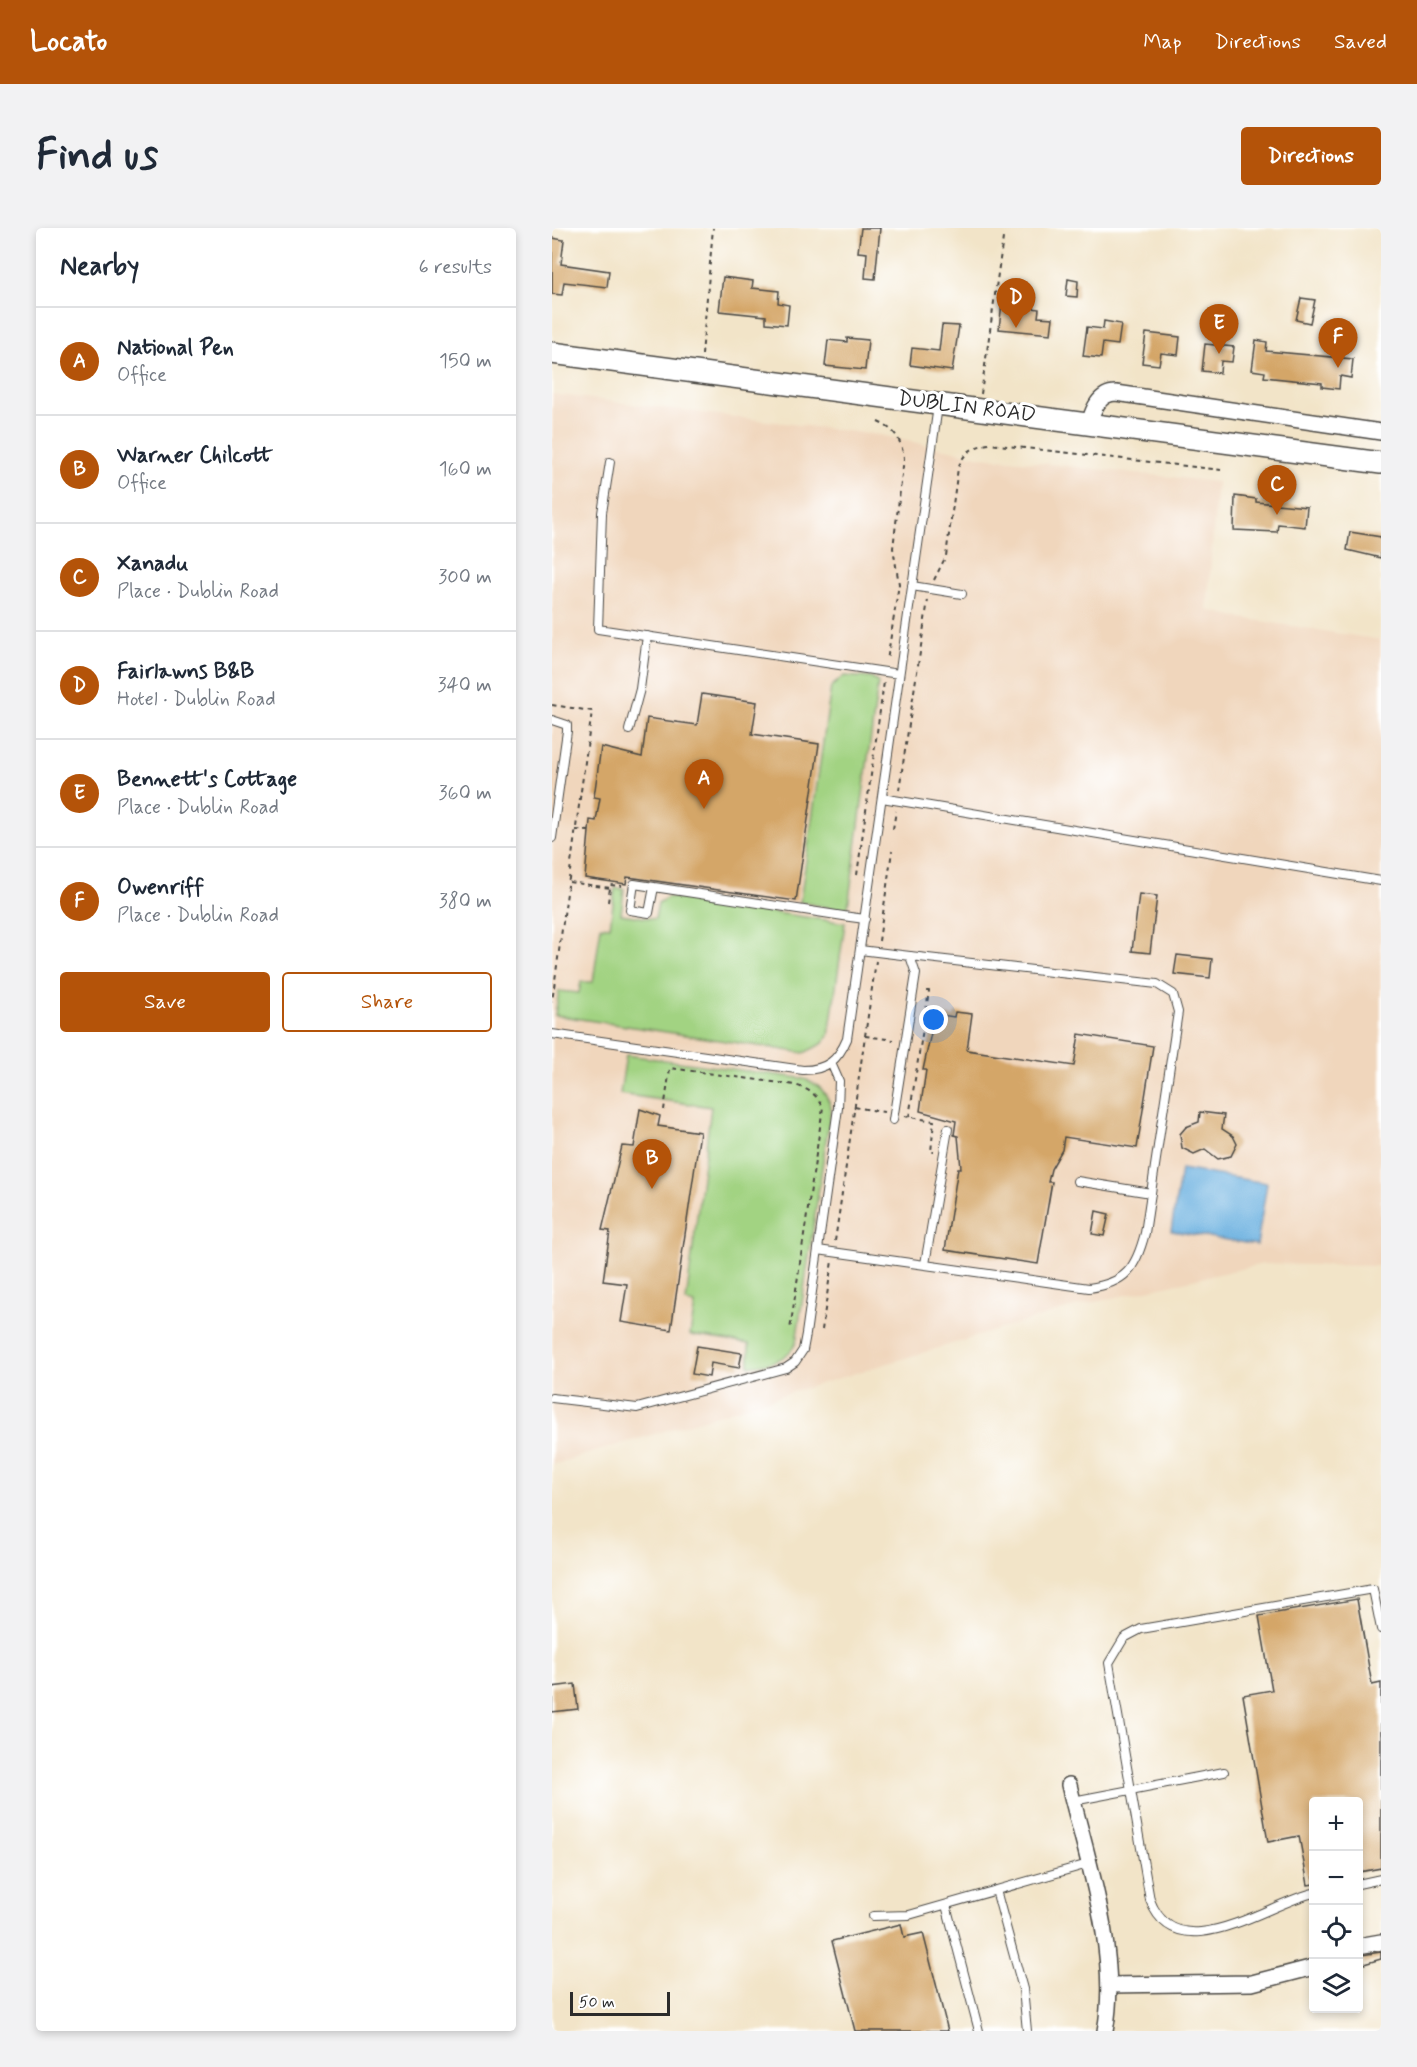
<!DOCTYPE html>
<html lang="en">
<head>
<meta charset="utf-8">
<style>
  :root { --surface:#fff; --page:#f2f2f3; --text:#1f2937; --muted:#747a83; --line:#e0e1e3; --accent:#b45309 }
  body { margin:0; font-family:Mynerve,sans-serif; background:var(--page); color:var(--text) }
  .controls { position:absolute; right:18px; bottom:18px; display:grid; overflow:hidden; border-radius:6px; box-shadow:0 3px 9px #0003 }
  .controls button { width:54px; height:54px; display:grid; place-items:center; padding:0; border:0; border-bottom:2px solid var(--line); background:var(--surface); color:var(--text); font:30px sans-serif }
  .scale { position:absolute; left:18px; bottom:15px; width:100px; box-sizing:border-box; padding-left:6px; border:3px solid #2b2b2b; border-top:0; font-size:16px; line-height:21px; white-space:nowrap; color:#2b2b2b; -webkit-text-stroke:4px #fff; paint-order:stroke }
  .you { position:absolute; left:382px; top:792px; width:21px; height:21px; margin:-15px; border:4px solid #fff; border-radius:50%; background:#1a73e8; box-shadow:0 0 0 9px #1a73e833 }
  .badge { display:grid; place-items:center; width:39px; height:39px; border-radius:50%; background:var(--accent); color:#fff; font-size:20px; font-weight:700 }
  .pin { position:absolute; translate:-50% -50px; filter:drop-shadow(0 2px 3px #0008) }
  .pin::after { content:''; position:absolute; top:32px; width:21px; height:18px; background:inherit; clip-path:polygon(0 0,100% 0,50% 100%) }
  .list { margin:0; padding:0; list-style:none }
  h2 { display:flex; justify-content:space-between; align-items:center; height:78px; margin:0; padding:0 24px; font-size:26px }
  h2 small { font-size:20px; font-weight:400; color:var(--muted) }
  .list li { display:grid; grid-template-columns:39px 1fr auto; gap:18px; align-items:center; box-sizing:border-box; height:108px; padding:0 24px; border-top:2px solid var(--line) }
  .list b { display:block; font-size:22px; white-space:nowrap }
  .list p { margin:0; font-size:20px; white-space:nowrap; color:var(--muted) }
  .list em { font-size:20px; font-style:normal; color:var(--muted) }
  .actions { display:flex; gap:12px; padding:18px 24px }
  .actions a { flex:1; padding:14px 0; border:2px solid var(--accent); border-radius:6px; text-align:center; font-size:21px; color:var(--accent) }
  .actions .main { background:var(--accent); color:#fff }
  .icon { flex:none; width:33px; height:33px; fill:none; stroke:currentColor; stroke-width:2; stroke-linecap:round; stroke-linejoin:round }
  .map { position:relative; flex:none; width:829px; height:1803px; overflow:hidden; border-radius:6px }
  header { display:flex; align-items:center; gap:36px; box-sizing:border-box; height:84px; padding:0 30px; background:var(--accent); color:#fff }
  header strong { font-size:28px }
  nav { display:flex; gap:33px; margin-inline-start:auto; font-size:21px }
  .intro { display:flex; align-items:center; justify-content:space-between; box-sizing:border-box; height:144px; padding:0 36px }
  h1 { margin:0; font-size:42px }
  .button { padding:15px 27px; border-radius:6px; background:var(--accent); color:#fff; font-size:21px; font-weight:700 }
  main { display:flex; gap:36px; padding:0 36px }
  aside { flex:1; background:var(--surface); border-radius:6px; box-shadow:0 3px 9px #0003 }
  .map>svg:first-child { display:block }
  .built { fill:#f0d6bc }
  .green { fill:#a2d382; stroke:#667f56; stroke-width:1.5 }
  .water { fill:#68afdf; stroke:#4a6d85; stroke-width:1.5 }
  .building { fill:#d4a668 }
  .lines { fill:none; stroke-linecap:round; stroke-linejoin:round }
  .lane-casing { stroke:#494743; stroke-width:10 }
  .street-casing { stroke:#494743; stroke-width:18 }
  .secondary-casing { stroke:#494743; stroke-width:24 }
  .path { stroke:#494743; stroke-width:2; stroke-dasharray:4.5 4.5; stroke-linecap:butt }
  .lane { stroke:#fff; stroke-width:8 }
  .street { stroke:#fff; stroke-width:15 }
  .secondary { stroke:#fff; stroke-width:21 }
  .labels { text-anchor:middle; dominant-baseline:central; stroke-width:6; stroke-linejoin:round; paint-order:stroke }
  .street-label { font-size:21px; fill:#2b2b2b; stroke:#fff }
</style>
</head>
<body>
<header>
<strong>Locato</strong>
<nav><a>Map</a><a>Directions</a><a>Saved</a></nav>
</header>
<div class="intro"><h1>Find us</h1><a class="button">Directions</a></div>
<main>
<aside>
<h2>Nearby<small>6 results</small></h2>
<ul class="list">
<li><span class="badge">A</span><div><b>National Pen</b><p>Office</p></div><em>150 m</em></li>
<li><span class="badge">B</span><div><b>Warner Chilcott</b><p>Office</p></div><em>160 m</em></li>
<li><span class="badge">C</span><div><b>Xanadu</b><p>Place · Dublin Road</p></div><em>300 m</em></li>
<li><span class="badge">D</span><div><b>Fairlawns B&amp;B</b><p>Hotel · Dublin Road</p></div><em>340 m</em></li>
<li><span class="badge">E</span><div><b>Bennett's Cottage</b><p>Place · Dublin Road</p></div><em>360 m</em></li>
<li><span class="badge">F</span><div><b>Owenriff</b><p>Place · Dublin Road</p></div><em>380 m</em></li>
</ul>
<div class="actions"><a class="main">Save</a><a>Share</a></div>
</aside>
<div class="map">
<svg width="829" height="1803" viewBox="0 0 829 1803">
  <rect width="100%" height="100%" fill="#fff"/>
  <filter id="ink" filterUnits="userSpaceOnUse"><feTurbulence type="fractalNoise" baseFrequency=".0167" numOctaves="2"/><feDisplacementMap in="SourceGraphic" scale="12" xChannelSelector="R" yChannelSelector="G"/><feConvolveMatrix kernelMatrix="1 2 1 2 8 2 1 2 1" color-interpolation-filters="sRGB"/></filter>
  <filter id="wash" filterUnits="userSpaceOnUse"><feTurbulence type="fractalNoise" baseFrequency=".008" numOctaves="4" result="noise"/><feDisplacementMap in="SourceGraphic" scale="24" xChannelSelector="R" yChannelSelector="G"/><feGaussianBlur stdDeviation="1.35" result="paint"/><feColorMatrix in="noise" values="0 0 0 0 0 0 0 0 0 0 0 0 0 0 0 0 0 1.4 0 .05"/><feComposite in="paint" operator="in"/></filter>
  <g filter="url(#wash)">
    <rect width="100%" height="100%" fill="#f2e4c8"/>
    <!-- built -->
    <path class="built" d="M 0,166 L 328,207 L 430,229 L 665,254 L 655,382 L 689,390 L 829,412 L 829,1038 L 711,1036 L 525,1078 L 0,1237 Z"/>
    <!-- green -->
    <g class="green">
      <path d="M 292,448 L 321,450 L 326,455 L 296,679 L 289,682 L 248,674 L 279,459 Z"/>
      <path d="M 63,660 L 72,661 L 69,686 L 103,691 L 106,675 L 116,669 L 293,695 L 277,808 L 270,816 L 252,825 L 3,787 L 7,763 L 27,765 L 29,754 L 41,754 L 49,698 L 58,699 Z"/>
      <path d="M 74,827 L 248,850 C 264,854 274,862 279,879 L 244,1115 C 234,1134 216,1136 197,1138 L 197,1116 L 138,1107 L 143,1076 L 134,1074 L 159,879 L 68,866 Z"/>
    </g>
    <!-- water -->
    <path class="water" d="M 629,941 L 715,955 L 705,1017 L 619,1003 Z"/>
    <g id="blocks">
      <!-- building -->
      <g class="building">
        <path d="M 309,0 L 328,0 L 323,51 L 313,50 L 315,25 L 306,24 Z"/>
        <path d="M 0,10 L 12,12 L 9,36 L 57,43 L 55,59 L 12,54 L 10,67 L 0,66 Z"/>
        <path d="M 171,49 L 201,53 L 200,60 L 227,63 L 226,75 L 237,77 L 235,97 L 214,95 L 214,88 L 167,83 Z"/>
        <path d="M 516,51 L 526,53 L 525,69 L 514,68 Z"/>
        <path d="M 749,70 L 763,72 L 758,95 L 744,92 Z"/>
        <path d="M 450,75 L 487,81 L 486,89 L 501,90 L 499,106 L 447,101 Z"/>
        <path d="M 552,93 L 569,96 L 566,117 L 551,115 L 549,130 L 531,128 L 535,99 L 551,101 Z"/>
        <path d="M 390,97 L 407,98 L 400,143 L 358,137 L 360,120 L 387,123 Z"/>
        <path d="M 594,105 L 628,109 L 626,127 L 609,125 L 607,137 L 590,135 Z"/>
        <path d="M 295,110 L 316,112 L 313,142 L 273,138 L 276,112 L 295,114 Z"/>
        <path d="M 704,112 L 715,114 L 714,123 L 801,131 L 799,150 L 788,148 L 787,161 L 770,159 L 770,155 L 712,149 L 713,144 L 700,142 Z"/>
        <path d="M 653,116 L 682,119 L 680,134 L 669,133 L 668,145 L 650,143 Z"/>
        <path d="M 683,268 L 704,271 L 704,274 L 755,279 L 753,299 L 726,296 L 725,304 L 682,302 Z"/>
        <path d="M 798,304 L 829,309 L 829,330 L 795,322 Z"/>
        <path d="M 150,466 L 205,474 L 200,506 L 267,516 L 244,673 L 83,650 L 75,649 L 74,656 L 33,650 L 38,592 L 44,593 L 48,570 L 42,569 L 49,519 L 90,529 L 95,490 L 145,497 Z"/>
        <path d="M 587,666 L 605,668 L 598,725 L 580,723 Z"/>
        <path d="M 625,727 L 660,731 L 658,750 L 622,746 Z"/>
        <path d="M 403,784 L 420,786 L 415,822 L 522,838 L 527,806 L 601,818 L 585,920 L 512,909 L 510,922 L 499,941 L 496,954 L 500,954 L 486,1036 L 393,1022 L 406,940 L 409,940 L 406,908 L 402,907 L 404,893 L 368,883 L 374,842 L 371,842 L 383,786 L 402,789 Z"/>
        <path d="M 88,881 L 108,888 L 106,898 L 148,904 L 119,1102 L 69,1094 L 75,1056 L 51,1053 L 58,1003 L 50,1002 L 70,918 L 82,919 Z"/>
        <path d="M 648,884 L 672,887 L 670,901 L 681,908 L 685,916 L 679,928 L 666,931 L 653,921 L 642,926 L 630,920 L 628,906 L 634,899 L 647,894 Z"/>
        <path d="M 544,983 L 557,986 L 552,1008 L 540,1006 Z"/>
        <path d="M 145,1118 L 190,1125 L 187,1140 L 159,1135 L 157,1149 L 140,1146 Z"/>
        <path d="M 805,1371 L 820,1457 L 829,1455 L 829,1640 L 807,1644 L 807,1574 L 762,1574 L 762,1656 L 756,1657 L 747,1608 L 716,1614 L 691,1467 L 720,1462 L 707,1388 Z"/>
        <path d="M 23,1456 L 26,1481 L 0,1484 L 0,1459 Z"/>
        <path d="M 349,1696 L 352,1709 L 371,1705 L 396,1803 L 303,1803 L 280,1713 Z"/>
        <path d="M 829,1724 L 829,1731 L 812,1736 L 810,1727 Z"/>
      </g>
    </g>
  </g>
  <g filter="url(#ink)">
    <use href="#blocks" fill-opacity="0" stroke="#494743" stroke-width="1.5"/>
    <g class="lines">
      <defs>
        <g id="lane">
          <path d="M 58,234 L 50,285 L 46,401 L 347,446"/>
          <path d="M 360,358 L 410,366"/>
          <path d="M 0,492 L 15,497 L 15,503 L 0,610"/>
          <path d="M 77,502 L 88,461 L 95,408"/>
          <path d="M 330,570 L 829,653"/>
          <path d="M 102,659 L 97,685 L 78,682 L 82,656 L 102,659 L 298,689 L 313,691"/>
          <path d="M 308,722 L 358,728 L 364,746 L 341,892"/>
          <path d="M 0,806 L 251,842 C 275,842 286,832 295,811 L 386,178"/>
          <path d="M 525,953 L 599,965"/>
          <path d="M 266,1022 L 537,1060 C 574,1055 584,1040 593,1005 L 626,784 L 621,766 L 605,756 L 358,728"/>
          <path d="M 373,1036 L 396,901"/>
          <path d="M 0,1170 L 85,1180 L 234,1140 L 243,1134 L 251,1122 L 254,1106 L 286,880 L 287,853 L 279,835"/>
          <path d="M 521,1573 L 672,1544"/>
          <path d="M 806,1656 L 829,1651"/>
          <path d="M 444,1662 L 471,1761 L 475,1803"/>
          <path d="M 762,1665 C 717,1674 625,1744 598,1672 L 557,1435 L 572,1410 L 589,1401 L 821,1361 L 829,1401"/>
          <path d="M 394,1677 L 427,1803"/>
          <path d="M 321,1688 L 357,1687 L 536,1636"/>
        </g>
        <g id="street">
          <path d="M 537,195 C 541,182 547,165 564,165 L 829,204"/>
          <path d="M 517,1557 C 535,1632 568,1725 553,1803"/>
          <path d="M 806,1718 L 829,1714"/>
          <path d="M 557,1757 L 700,1755 L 762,1739"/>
        </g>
        <path id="secondary" d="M 0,125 L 829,235"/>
      </defs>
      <!-- lane casing -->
      <use href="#lane" class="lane-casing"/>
      <!-- street casing -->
      <use href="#street" class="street-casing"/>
      <!-- secondary casing -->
      <use href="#secondary" class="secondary-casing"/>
      <!-- path -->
      <g class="path">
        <path d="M 150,127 L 161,0"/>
        <path d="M 429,166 L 451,10"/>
        <path d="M 326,194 C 344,202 349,212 352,230 L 341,320 L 347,356 L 335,433"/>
        <path d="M 382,352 L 394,328 L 406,240 C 412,224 421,218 438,216 L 669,242"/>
        <path d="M 0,477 L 40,483 L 0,774"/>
        <path d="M 347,562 L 376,372"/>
        <path d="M 341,601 L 344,583"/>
        <path d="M 24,602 L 37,603"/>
        <path d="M 305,647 L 332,454"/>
        <path d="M 17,654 L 58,660 L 58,657 L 70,658"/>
        <path d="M 56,674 L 58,660"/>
        <path d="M 327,713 L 340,623"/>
        <path d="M 313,808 L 342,812"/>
        <path d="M 302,879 L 332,884"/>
        <path d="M 112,882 L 118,840 L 243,857 C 257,862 264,865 271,879 L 238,1102"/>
        <path d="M 352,888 L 382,893 L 379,924 L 382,924"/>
        <path d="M 357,889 L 377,763 L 371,763"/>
        <path d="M 283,1013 L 324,733"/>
        <path d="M 270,1102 L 280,1033"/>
      </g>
      <!-- lane -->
      <use href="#lane" class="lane"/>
      <!-- street -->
      <use href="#street" class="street"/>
      <!-- secondary -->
      <use href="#secondary" class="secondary"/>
    </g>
  </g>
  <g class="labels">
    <!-- street labels -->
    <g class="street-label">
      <text transform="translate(415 179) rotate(7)">DUBLIN ROAD</text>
    </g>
  </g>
</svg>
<div class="controls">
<button>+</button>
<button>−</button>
<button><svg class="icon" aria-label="locate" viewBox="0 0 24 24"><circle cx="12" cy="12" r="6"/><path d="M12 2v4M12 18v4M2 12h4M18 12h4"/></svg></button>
<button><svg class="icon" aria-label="layers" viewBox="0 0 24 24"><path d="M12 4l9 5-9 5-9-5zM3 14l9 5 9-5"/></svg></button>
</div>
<div class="scale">50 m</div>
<div class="you"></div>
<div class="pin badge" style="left:152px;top:581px">A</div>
<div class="pin badge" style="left:100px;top:961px">B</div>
<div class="pin badge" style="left:725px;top:287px">C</div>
<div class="pin badge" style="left:464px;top:100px">D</div>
<div class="pin badge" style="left:667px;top:126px">E</div>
<div class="pin badge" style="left:786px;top:140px">F</div>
</div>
</main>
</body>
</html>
